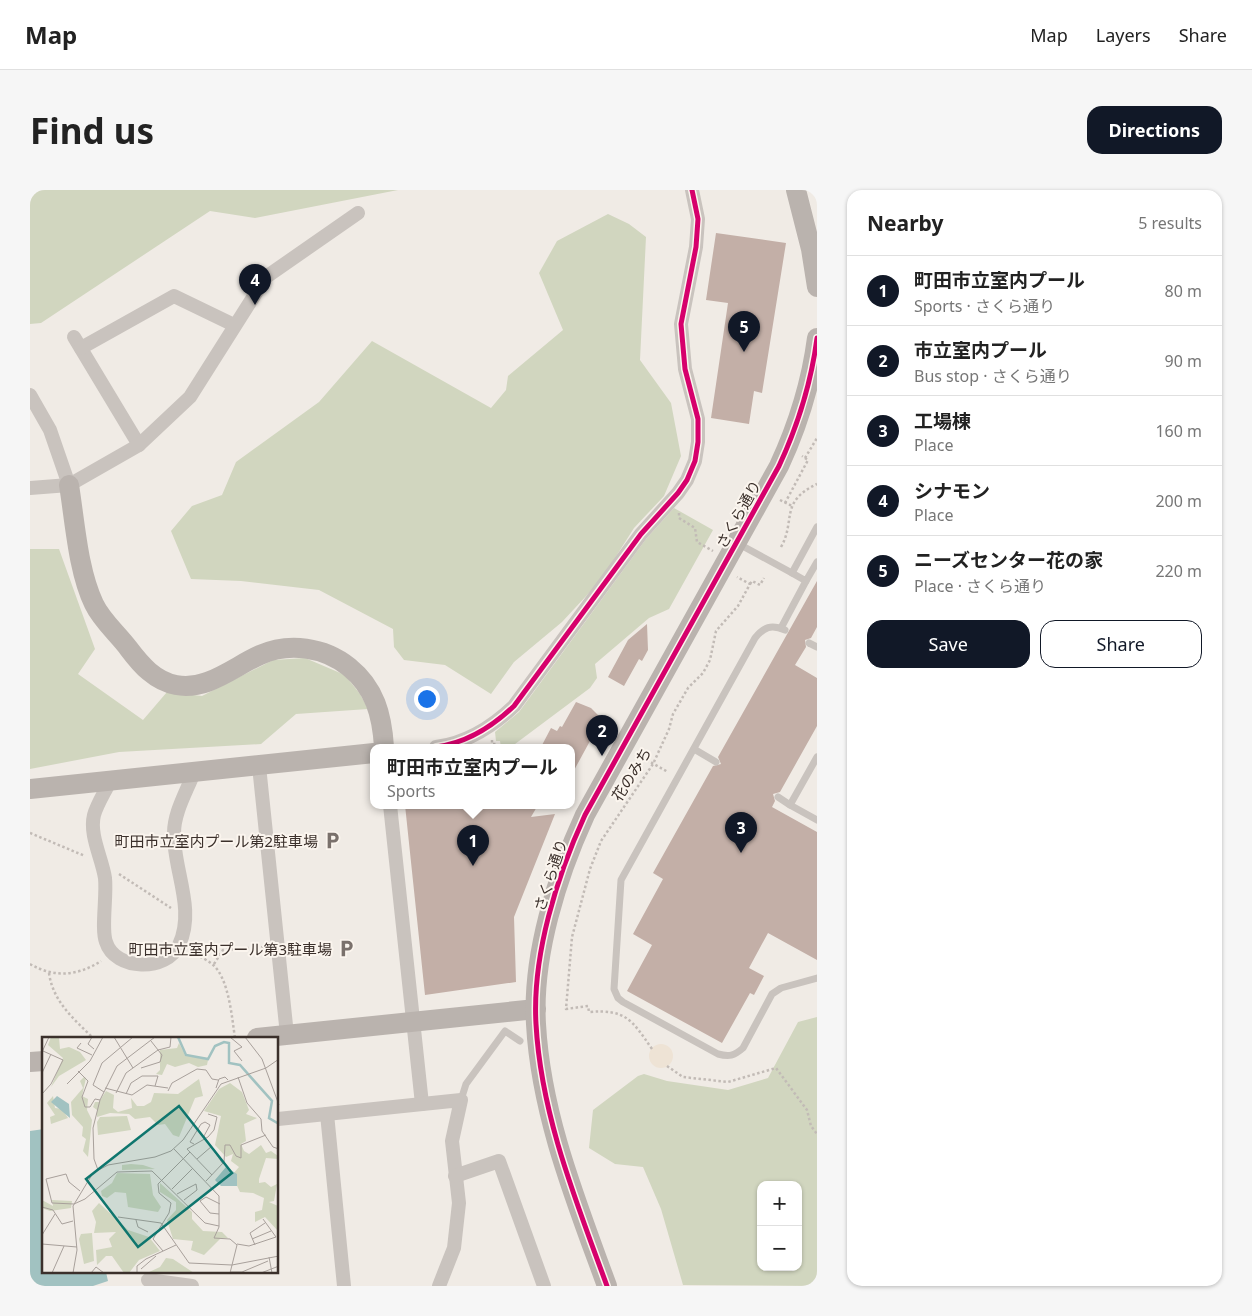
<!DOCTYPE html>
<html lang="en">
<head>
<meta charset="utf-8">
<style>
  :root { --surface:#fff; --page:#f6f6f6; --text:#222; --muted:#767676; --line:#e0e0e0; --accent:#111827 }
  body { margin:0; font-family:"Noto Sans","Noto Sans JP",sans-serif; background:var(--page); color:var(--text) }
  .controls { position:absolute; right:15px; bottom:15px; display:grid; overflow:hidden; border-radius:10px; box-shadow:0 1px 4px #0004 }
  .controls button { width:45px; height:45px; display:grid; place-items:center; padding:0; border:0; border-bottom:1px solid var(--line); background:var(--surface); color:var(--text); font:25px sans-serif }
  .you { position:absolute; left:396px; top:508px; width:18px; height:18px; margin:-12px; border:4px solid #fff; border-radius:50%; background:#1a73e8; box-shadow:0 0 0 8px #1a73e833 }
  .badge { display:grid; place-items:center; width:32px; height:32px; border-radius:50%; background:var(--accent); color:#fff; font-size:16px; font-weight:700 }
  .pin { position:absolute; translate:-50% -41px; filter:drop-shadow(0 1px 2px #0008) }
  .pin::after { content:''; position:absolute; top:26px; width:18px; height:15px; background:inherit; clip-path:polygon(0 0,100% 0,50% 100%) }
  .popup { position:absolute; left:340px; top:554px; width:205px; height:65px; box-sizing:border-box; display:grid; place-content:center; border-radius:10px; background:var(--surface); filter:drop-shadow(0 1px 4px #0005); font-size:16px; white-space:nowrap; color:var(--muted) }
  .popup b { font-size:19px; color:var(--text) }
  .popup::after { content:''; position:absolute; left:50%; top:100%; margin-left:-10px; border:10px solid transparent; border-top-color:var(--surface) }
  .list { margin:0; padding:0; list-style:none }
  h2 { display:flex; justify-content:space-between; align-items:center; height:65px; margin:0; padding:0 20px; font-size:21px }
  h2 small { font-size:16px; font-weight:400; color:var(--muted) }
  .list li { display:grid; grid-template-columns:32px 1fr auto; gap:15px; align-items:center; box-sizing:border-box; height:70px; padding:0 20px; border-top:1px solid var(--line) }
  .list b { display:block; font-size:19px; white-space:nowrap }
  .list p { margin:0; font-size:16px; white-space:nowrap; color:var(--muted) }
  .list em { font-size:16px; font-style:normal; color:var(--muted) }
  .actions { display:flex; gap:10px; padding:15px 20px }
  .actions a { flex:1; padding:11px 0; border:1px solid var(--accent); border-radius:15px; text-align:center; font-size:18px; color:var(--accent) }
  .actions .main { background:var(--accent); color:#fff }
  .map { position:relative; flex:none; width:787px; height:1096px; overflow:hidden; border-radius:15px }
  header { display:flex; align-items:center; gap:30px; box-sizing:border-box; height:70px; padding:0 25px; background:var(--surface); border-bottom:1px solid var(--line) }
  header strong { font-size:24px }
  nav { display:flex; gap:28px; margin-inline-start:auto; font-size:18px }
  .intro { display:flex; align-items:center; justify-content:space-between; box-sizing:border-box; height:120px; padding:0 30px }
  h1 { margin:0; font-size:35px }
  .button { padding:12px 22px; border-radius:15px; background:var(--accent); color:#fff; font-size:18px; font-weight:700 }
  main { display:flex; gap:30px; padding:0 30px }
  aside { flex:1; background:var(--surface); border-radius:15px; box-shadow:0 1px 4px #0004 }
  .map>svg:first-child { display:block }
  .green { fill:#d1d6bf; fill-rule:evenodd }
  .plaza { fill:#eee3d5 }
  .water { fill:#a1c2c1 }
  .building { fill:#c3afa7 }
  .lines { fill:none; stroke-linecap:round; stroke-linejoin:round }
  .path { stroke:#c2bbb6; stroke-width:2.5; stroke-dasharray:2.5 2.5; stroke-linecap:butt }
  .lane { stroke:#c9c3be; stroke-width:7 }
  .street { stroke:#c9c3be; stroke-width:14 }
  .secondary { stroke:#bab3ae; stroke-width:20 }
  .cycleway-casing { stroke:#fbf5ee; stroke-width:8 }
  .cycleway { stroke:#d6006c; stroke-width:5 }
  .labels { text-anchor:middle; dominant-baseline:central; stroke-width:4; stroke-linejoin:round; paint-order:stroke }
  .street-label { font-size:15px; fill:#3b302b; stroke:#fbf5ee }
  .poi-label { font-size:15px; fill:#3b302b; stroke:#fbf5ee; text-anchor:end }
  .inset-river { fill:none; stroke:#a1c2c1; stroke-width:2.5 }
  .inset-road { fill:none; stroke:#a8a09b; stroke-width:1 }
  .view { fill:#0f766e; fill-opacity:0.15; stroke:#0f766e; stroke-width:2.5 }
  .inset-edge { fill:none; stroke:#3b302b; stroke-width:2.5 }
</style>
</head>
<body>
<header>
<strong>Map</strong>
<nav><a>Map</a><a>Layers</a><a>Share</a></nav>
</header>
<div class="intro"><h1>Find us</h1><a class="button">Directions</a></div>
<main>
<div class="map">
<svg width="787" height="1096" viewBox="0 0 787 1096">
  <rect width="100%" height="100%" fill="#f0ebe5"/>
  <!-- green -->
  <g class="green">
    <path d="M 0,0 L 368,0 L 225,28 L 180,21 L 11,133 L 0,134 Z"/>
    <path d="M 578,24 L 599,34 L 616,47 L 610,170 L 641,213 L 651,266 L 634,306 L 604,338 L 571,390 L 532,432 L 484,472 L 461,504 L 415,475 L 374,470 L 364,457 L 363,439 L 289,400 L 211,391 L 161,389 L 141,341 L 162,316 L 192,305 L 206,272 L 289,212 L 342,151 L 461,218 L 476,200 L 478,186 L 533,140 L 509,83 L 527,51 Z"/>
    <path d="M 644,318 L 683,340 L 639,419 L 619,428 L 565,474 L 567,488 L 560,498 L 481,557 L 471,557 L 470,551 L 466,551 L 465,542 L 489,522 L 616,349 Z"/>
    <path d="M 0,359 L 29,359 L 65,459 L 48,484 L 113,530 L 137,502 L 172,506 L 243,470 L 275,468 L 315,485 L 330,504 L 338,519 L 266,524 L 231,554 L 89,562 L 0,579 Z"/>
    <path d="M 787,827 L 787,1096 L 653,1095 L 631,1019 L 613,977 L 585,974 L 559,958 L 563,920 L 608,886 L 614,884 L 637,891 L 698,900 L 738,888 L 768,832 ZM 731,995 L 768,995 L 768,1077 L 731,1077 Z"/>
  </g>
  <!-- plaza -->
  <circle class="plaza" cx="631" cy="866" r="12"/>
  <!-- water -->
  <path class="water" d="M 14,939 L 14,1082 L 76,1082 L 78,1091 L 63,1096 L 0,1096 L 0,941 Z"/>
  <!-- building -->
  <g class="building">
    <path d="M 686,43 L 756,53 L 732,203 L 724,201 L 719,234 L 681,228 L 698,113 L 676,110 Z"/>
    <path d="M 787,391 L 787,437 L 781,448 L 775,450 L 776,457 L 765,475 L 787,488 L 787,536 L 750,602 L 743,604 L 745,611 L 742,617 L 787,642 L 787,770 L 738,743 L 719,778 L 734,786 L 724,805 L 720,803 L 692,853 L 597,801 L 622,755 L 603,744 L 633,689 L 623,683 L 683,576 L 691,574 L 688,567 Z"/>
    <path d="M 617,434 L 618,460 L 612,471 L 609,469 L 594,496 L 578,487 L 598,450 Z"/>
    <path d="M 546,512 L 561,518 L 572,529 L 542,584 L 542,557 L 511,557 L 521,538 L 527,541 L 530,536 L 532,537 Z"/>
    <path d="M 375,615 L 508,615 L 501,627 L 525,624 L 484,727 L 486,792 L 395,805 Z"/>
  </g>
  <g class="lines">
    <!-- path -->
    <g class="path">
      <path d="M 775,268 L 787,248"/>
      <path d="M 750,310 L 762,316"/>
      <path d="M 755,313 L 778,270 L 772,266"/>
      <path d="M 649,323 L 649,328 L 665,338 L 667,352 L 683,361"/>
      <path d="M 751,357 C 766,331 749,312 787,294"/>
      <path d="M 720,394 L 722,391 L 730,395 L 734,388"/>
      <path d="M 462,550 L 462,554 L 468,554 L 468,557"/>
      <path d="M 608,565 L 638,582"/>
      <path d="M 0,643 L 55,666"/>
      <path d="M 89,684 L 141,718"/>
      <path d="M 161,762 C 168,766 176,769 182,774 C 199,787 202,829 205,848"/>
      <path d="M 0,774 C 24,788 48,786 71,771"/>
      <path d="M 184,774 L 193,760 L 234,757"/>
      <path d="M 19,783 C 23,812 44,829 63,848"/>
      <path d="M 622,859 C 602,830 596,819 559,822 L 558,816 L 536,819 L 542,747 L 560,679 L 571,651 L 623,574 L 639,539 L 643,524 L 658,498 L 673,483 L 680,470 L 686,441 L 708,416 L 720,394 L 707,387"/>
      <path d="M 637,876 L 653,887 L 698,892 L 746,878 L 777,920 L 781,936 L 787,944"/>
    </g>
    <!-- lane -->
    <g class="lane">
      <path d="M 787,337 L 762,383 L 776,391 L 787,372"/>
      <path d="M 707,353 L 762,383"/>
      <path d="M 751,438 L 776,391"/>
      <path d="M 755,440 C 741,434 734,437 725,448 L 591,690 L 584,799 L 588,808 L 593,812 L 688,864 C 699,867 704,866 713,858 L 742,804 L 751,798 L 787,788"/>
      <path d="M 779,453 L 787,457"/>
      <path d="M 664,559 L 686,572"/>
      <path d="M 787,567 L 760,615 L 787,630"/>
      <path d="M 748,607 L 760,615"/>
      <path d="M 431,910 L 436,894 L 475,841 L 490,851"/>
    </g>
    <!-- street -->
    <g class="street">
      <path d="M 44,147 L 109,255"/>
      <path d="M 51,158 L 144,106 L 204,135"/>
      <path d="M 0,205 L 20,240 L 39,295"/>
      <path d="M 0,298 L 39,295 L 109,255 L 160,207 L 236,87 L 328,23"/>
      <path d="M 406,557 C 437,553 462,537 484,516 L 611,344 L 648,303 L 657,290 L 665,271 L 668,252 L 668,229 L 655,179 L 651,134 L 666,57 L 668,29 L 662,0"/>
      <path d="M 229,576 L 257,845"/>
      <path d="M 80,591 C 75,602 67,614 64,625 C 59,645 72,668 75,688 C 77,706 71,739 76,752 C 85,781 137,782 149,755 C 166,719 143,679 144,643 C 144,622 157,601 164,582"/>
      <path d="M 360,615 L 392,914"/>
      <path d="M 297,924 L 314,1096"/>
      <path d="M 248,929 L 431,910 L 422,951 L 429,1013 L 424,1058 L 409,1096"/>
      <path d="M 425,986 L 469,971 L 514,1096"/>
      <path d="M 118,1090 L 162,1096"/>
    </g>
    <!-- secondary -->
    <g class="secondary">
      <path d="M 766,0 L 781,59 L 787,97"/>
      <path d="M 39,295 C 45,332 48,381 64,414 C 72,431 88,444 99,459 C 111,475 125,491 146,495 C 177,501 203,477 230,465 C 259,452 294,457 319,477 C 345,498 352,525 354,557"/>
      <path d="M 0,599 L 344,563"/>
      <path d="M 227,848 L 506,819"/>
      <path d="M 0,872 L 14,871"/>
      <path d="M 577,1096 C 546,1011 511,925 506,834 C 502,765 527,686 555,625 L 749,276 C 768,235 781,194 787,148"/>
    </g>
    <defs>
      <g id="cycleway">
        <path d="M 406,557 C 437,553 462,537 484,516 L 611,344 L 648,303 L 657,290 L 665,271 L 668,252 L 668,229 L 655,179 L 651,134 L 666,57 L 668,29 L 662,0"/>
        <path d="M 577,1096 C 546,1011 511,925 506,834 C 502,765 527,686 555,625 L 749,276 C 768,235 781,194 787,148"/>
      </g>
    </defs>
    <!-- cycleway casing -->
    <use href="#cycleway" class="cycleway-casing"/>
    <!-- cycleway -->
    <use href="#cycleway" class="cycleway"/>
  </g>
  <!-- icons -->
  <defs>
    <symbol id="parking-bare" viewBox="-9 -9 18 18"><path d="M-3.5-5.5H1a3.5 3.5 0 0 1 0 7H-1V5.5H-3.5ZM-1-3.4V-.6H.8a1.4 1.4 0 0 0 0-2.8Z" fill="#7a716c" stroke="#fbf5ee" stroke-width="2.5" paint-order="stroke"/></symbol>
  </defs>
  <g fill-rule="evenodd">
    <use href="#parking-bare" x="290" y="638" width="25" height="25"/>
    <use href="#parking-bare" x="304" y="746" width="25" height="25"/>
  </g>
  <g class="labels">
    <!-- street labels -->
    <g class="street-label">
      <text transform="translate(708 324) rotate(-61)">さくら通り</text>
      <text transform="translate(601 584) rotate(-58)">花のみち</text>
      <text transform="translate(520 685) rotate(-72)">さくら通り</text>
    </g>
    <!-- poi labels -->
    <g class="poi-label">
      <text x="288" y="651">町田市立室内プール第2駐車場</text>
      <text x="302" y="759">町田市立室内プール第3駐車場</text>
    </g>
  </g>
  <!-- overview -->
  <g transform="translate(12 847)">
    <rect width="236" height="236" fill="#f0ebe5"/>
    <path d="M 9,0 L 17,0 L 18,12 L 27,10 L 38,15 L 44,23 L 17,39 L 9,50 L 21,21 L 6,8 ZM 137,6 L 143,18 L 166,23 L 165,28 L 156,30 L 147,26 L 133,30 L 125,27 L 120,38 L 114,37 L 118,33 L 118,13 L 135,11 ZM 42,40 L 44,41 L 40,59 L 46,62 L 45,73 L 50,83 L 46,120 L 41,114 L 44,102 L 40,99 L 41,90 L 30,78 L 29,65 L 41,51 L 38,44 ZM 157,42 L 161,59 L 153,61 L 137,100 L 131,98 L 123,87 L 116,88 L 108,80 L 93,82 L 87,77 L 68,76 L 55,80 L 55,73 L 51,70 L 53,65 L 57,65 L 64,54 L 72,58 L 71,71 L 76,75 L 90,71 L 89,61 L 95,69 L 102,69 L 109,65 L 112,56 L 136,57 ZM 188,46 L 200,55 L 207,73 L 204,77 L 215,81 L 202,87 L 204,104 L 199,107 L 202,114 L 207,117 L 219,108 L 224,116 L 229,114 L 236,119 L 236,122 L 224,121 L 217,142 L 217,146 L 223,145 L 229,150 L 235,147 L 232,164 L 227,165 L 236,169 L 236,194 L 223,180 L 213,185 L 213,175 L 220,173 L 222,161 L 211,156 L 198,155 L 190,138 L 197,130 L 189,124 L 191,117 L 184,120 L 173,108 L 179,79 L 162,74 L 177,52 ZM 11,59 L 13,71 L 20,72 L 26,81 L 9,87 L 8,80 L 13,78 L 5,66 ZM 85,79 L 89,93 L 56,98 L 55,85 L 58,80 ZM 89,127 L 101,128 L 113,132 L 80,133 L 80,128 ZM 75,136 L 108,137 L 111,158 L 119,170 L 116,175 L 86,170 L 84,156 L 73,155 L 65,161 L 60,159 L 59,154 L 70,146 ZM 118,146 L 150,175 L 150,182 L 161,194 L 180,195 L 186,201 L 179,201 L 162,218 L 149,213 L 151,204 L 131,202 L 125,183 L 134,173 L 134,165 L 118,155 ZM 0,163 L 11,169 L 10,163 L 30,164 L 29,171 L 8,174 L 0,171 ZM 57,166 L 86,193 L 107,200 L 118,214 L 97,223 L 87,236 L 82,236 L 70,219 L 64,219 L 55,228 L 54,213 L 70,210 L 67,202 L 74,195 L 52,196 L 54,185 L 50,174 ZM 50,196 L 52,224 L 42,227 L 37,202 L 39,197 ZM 124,221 L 131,222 L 152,236 L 105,236 L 118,230 Z" fill="#d1d6bf"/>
    <path d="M 15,59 L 27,67 L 28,81 L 9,65 ZM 184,130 L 195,137 L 195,149 L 179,149 L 173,143 Z" fill="#a1c2c1"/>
    <path class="inset-river" d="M 136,0 L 144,18 L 166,22 L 173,9 L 182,5 L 187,6 L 187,26 L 198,28 L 230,64 L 227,81 L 237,87"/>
    <path class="inset-road" d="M 50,0 L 46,7 L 52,12M 72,0 L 91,31M 188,0 L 200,10 L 192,14 L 200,24M 203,0 L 220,22 L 237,68M 39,6 L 35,11 L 50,18M 0,15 L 7,0M 99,31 L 118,25 L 120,18 L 109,4M 36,34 L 46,44 L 40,60 L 43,70 L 48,70 L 53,62 L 58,63M 0,36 L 9,17M 196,40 L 205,66 L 219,82 L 220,94 L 231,110 L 237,112M 25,47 L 48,24 L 61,0M 63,51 L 90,58 L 105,48 L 126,51M 174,51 L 177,42 L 183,40 L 186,43M 126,54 L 130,46 L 155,32 L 164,33 L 170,42 L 176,43M 62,55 L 51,48 L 60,26 L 91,0M 74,56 L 84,36 L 116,13 L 128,10 L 129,0M 0,57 L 9,47 L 21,23 L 1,14M 84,57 L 89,46 L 100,39 L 116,39 L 113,49M 166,77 L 175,80 L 172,93 L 166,100 L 145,112 L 170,138M 152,107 L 148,105 L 159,87 L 163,85 L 168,88 L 162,99 L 181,127M 132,112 L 177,159 L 177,190 L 172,201 L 188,202 L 195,208 L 188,236M 155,122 L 170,109M 56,133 L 52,122 L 51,91 L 58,63 L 75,29 L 113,0M 164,144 L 182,125 L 183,108 L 188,108 L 194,119 L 199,121 L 199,108 L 224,98M 130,152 L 151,131M 38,154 L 27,145 L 24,137 L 4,142 L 10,166 L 32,167 L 43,162 L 75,135 L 110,134 L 163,186 L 177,189M 135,157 L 154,147 L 155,153 L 142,163M 0,170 L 11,173 L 20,187 L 31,184M 177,177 L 168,176 L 158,164 L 164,160 L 178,167M 76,180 L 119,186 L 147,226 L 190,228 L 237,219M 94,183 L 96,190 L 106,195M 0,198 L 13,177M 210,202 L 229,194M 0,207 L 35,210M 195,207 L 207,209 L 234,200 L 221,182M 213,208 L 208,196 L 223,186M 121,214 L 111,202 L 127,176 L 129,166 L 117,156 L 116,147 L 148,115M 227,220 L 230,236M 99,232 L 114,219M 188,235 L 200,235 L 226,224M 10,236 L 22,209M 31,236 L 35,213 L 31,169 L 51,136 L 66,128 L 113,120 L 129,114 L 141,103 L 179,47 L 224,31 L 237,22M 49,236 L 54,230 L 62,236M 95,236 L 95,229 L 104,222 L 134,208M 219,236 L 237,229"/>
    <path class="view" d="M 137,69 L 190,136 L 96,210 L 44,142 Z"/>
    <rect width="236" height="236" class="inset-edge"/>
  </g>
</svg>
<div class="controls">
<button>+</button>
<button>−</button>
</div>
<div class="you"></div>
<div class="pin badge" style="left:443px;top:676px">1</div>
<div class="popup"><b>町田市立室内プール</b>Sports</div>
<div class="pin badge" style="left:572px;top:566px">2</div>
<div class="pin badge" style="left:711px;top:663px">3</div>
<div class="pin badge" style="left:225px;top:115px">4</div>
<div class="pin badge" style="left:714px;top:162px">5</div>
</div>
<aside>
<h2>Nearby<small>5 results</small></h2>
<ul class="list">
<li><span class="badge">1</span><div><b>町田市立室内プール</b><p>Sports · さくら通り</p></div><em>80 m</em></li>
<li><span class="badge">2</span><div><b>市立室内プール</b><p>Bus stop · さくら通り</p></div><em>90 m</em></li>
<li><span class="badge">3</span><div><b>工場棟</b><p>Place</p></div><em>160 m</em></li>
<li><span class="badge">4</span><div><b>シナモン</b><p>Place</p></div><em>200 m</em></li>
<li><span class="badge">5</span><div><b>ニーズセンター花の家</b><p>Place · さくら通り</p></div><em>220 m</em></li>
</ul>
<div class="actions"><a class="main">Save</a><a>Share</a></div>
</aside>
</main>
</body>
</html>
